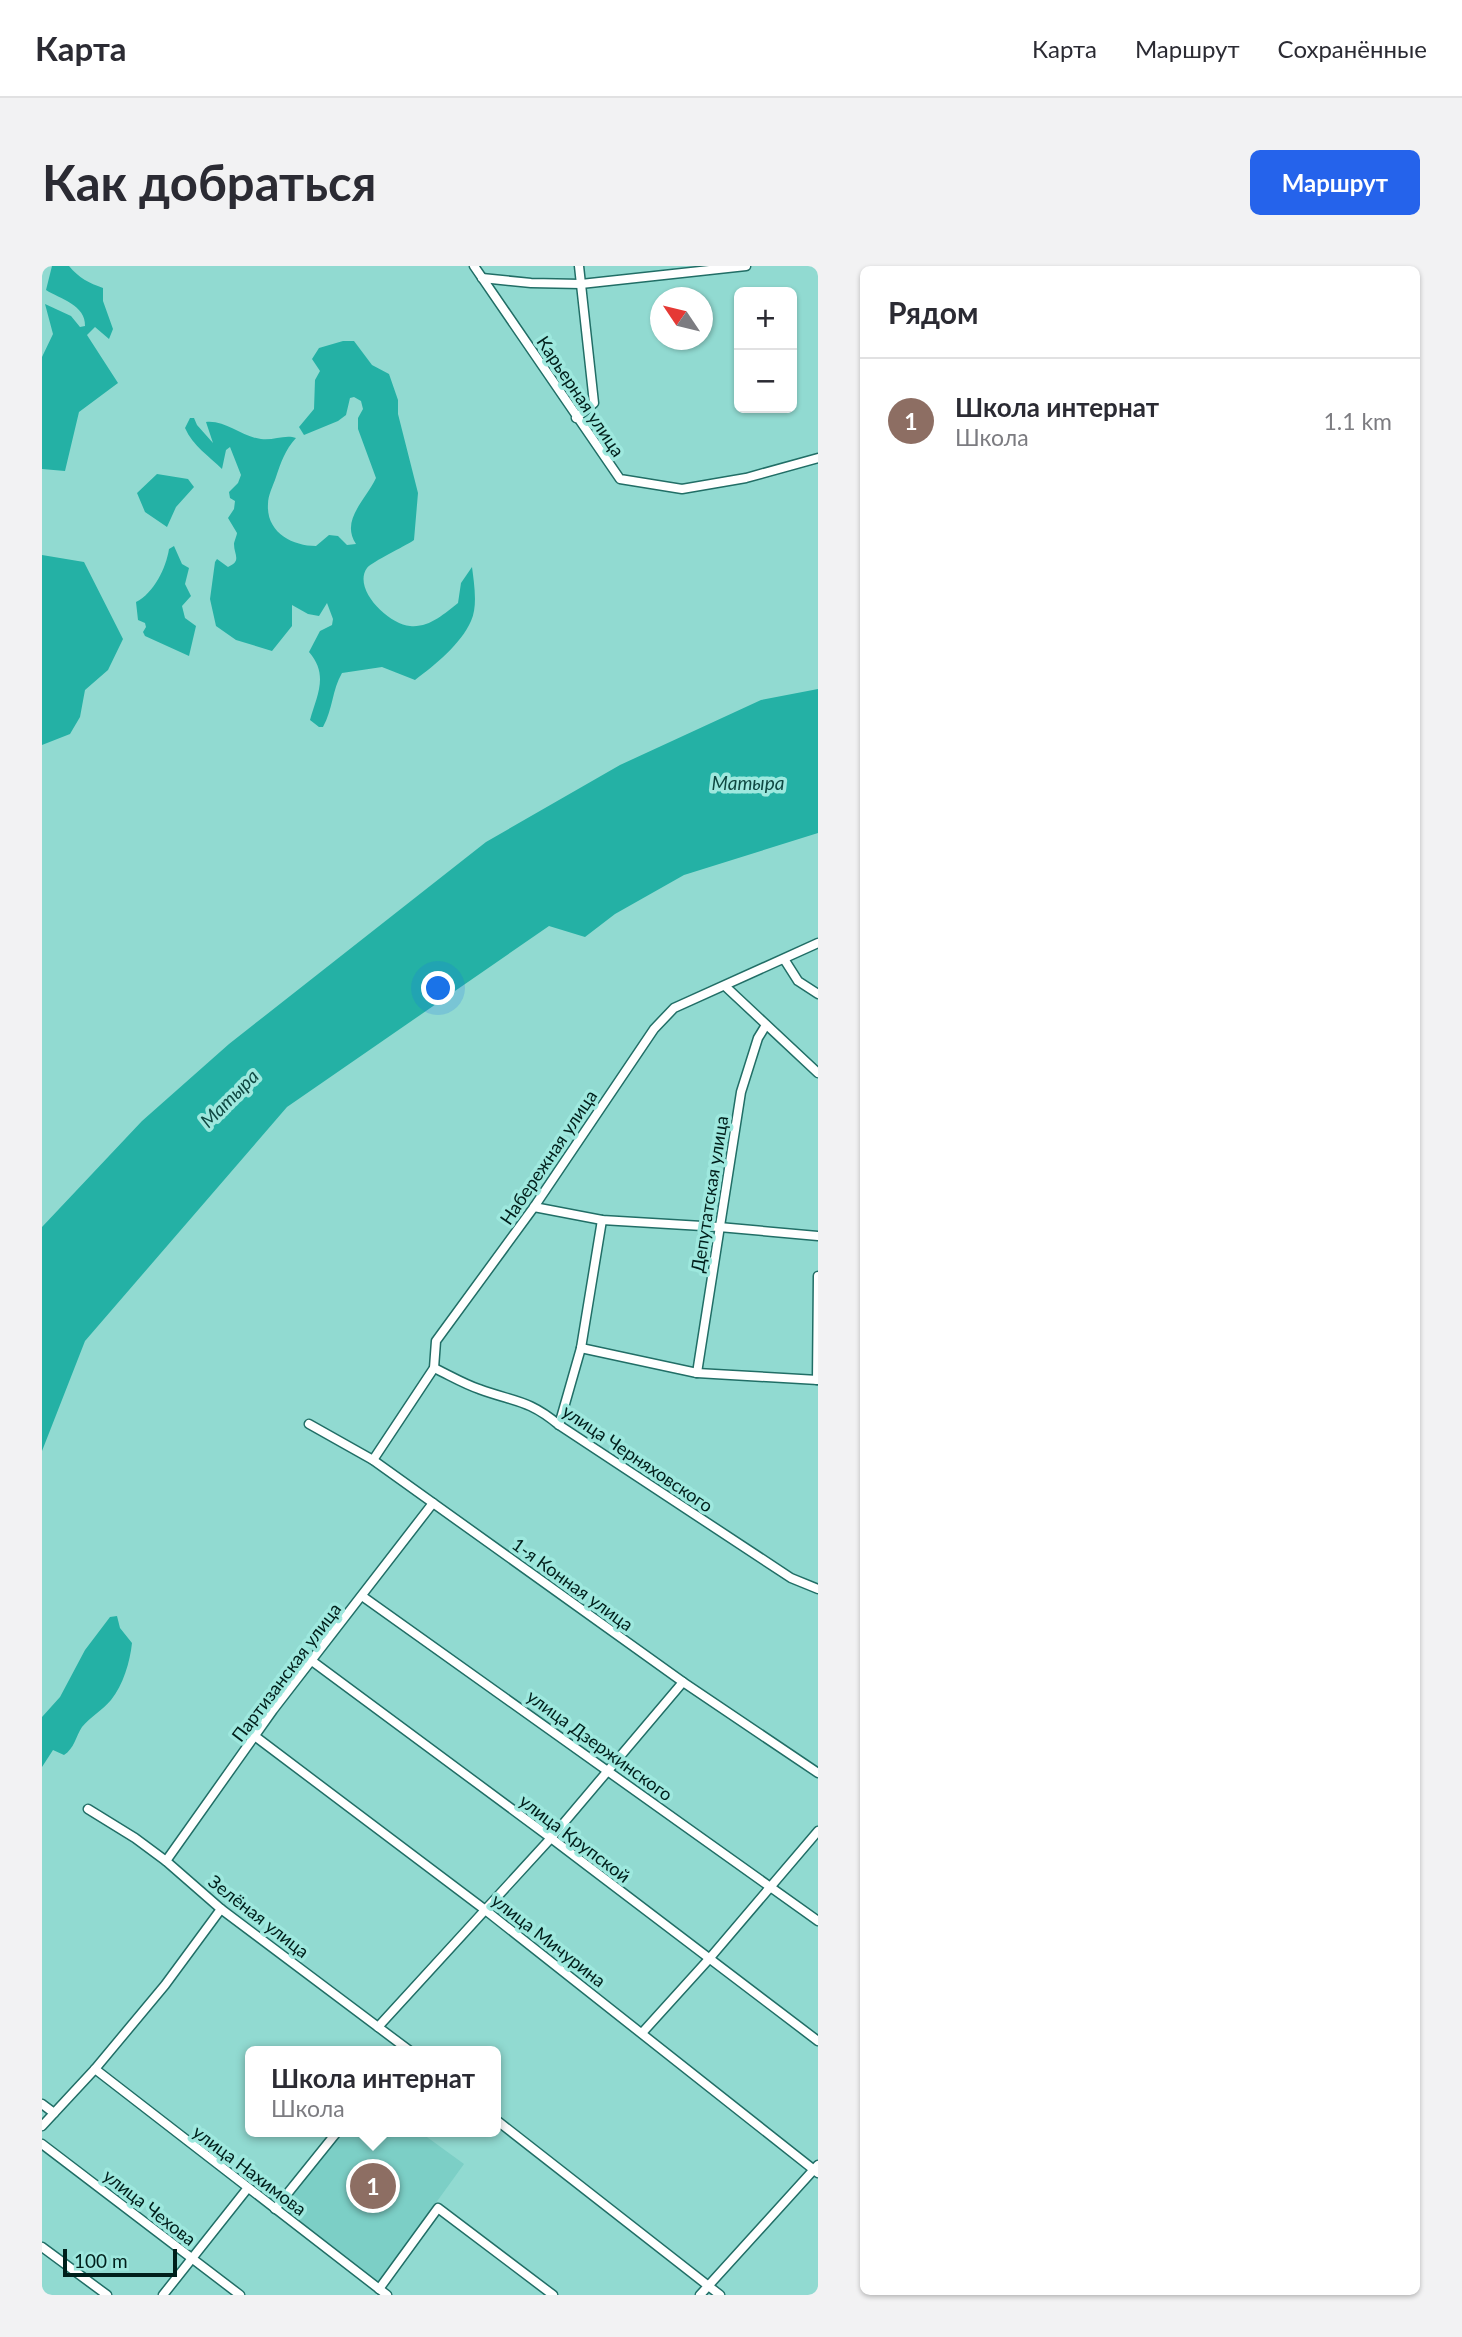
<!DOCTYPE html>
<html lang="ru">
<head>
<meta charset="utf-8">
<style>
  :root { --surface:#fff; --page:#f2f2f3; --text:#2b2b33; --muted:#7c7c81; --line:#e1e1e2; --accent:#2563eb }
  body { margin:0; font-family:Lato,sans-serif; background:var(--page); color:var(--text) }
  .controls { position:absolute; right:21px; top:21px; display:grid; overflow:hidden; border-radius:10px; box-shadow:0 2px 5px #0004 }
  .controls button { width:63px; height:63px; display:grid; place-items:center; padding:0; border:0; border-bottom:2px solid var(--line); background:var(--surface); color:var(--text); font:35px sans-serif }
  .compass { position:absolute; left:608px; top:21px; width:63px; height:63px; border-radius:50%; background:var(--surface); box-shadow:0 2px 5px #0004; rotate:305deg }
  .scale { position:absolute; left:21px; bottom:18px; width:114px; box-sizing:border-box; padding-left:7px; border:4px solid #001f1b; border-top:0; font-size:19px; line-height:24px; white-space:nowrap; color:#001f1b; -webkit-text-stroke:5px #9ee8de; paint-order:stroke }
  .you { position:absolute; left:397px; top:723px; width:24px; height:24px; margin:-18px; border:5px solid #fff; border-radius:50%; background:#1a73e8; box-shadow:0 0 0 10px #1a73e833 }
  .badge { display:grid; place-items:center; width:46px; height:46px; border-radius:50%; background:var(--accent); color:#fff; font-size:23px; font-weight:700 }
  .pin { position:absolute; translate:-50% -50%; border:4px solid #fff; box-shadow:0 2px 7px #0006 }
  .popup { position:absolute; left:203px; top:1780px; width:256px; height:91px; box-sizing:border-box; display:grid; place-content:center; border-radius:10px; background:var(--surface); filter:drop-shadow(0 2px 5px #0005); font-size:23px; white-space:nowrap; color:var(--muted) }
  .popup b { font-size:26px; color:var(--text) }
  .popup::after { content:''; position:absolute; left:50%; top:100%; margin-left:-14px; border:14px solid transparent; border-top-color:var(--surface) }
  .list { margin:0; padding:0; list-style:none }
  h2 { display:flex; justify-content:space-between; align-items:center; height:91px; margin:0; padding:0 28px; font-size:30px }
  h2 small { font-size:23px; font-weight:400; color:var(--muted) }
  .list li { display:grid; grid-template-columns:46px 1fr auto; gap:21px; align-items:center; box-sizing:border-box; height:126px; padding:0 28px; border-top:2px solid var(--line) }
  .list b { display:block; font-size:26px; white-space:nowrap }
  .list p { margin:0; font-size:23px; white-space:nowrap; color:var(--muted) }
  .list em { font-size:23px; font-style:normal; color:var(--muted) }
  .map { position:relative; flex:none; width:776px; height:2029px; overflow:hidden; border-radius:10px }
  header { display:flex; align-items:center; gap:42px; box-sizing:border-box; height:98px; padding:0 35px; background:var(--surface); border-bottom:2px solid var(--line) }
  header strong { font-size:33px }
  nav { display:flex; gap:38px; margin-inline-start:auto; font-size:24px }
  .intro { display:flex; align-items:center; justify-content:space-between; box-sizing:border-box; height:168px; padding:0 42px }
  h1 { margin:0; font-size:49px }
  .button { padding:18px 32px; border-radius:10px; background:var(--accent); color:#fff; font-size:24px; font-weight:700 }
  main { display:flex; gap:42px; padding:0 42px }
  aside { flex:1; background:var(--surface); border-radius:10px; box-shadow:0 2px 5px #0004 }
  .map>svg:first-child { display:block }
  .built { fill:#7ccfc6 }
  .water { fill:#24b1a5 }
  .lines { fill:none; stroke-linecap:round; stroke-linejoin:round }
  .street-casing { stroke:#216e66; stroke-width:11 }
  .street { stroke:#fff; stroke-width:8 }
  .labels { text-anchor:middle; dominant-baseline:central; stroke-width:7; stroke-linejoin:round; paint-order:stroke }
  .street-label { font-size:18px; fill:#001f1b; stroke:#9ee8de }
  .water-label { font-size:19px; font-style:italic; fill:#0f4842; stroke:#9ee8de }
</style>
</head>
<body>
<header>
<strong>Карта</strong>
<nav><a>Карта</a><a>Маршрут</a><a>Сохранённые</a></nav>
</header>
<div class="intro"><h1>Как добраться</h1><a class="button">Маршрут</a></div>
<main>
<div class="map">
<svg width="776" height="2029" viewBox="0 0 776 2029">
  <rect width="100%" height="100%" fill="#91dad1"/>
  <!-- built -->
  <path class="built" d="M 297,1866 L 378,1866 L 422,1898 L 336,2017 L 239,1942 Z"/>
  <!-- water -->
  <g class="water">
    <path d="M 10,0 L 27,0 C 37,12 47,17 61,22 L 61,35 L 71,63 L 67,73 L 53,61 L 45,69 L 76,117 L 37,146 L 23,205 L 0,203 L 0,91 L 11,68 L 3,38 L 29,50 L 38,61 L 43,60 C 44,39 18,33 4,24 Z"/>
    <path d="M 301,75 L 312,75 L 330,99 L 347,108 L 356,134 L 356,148 L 376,227 L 372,274 C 362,281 331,295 325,302 C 310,323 347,359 368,360 C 387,362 402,348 416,337 L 419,317 L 430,301 C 432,317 436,340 429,355 C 419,378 393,399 373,414 L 340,401 L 300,407 C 290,424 291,443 281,461 L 277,461 L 268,454 C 275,429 287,409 267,386 L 278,365 L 290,359 L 291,353 L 285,337 L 277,350 L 266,348 L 250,339 L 250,360 L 230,385 L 194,374 L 174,360 L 168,333 L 173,296 L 175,293 L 186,301 C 200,295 192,289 192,278 C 192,276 195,269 195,267 L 186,252 L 192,243 L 193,235 L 188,232 L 187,226 L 196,217 L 199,209 L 188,181 L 184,184 L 180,203 C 167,190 151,180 143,162 L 148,152 L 152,152 L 155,159 L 171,177 L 164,156 C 184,154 200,171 219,173 C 231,175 243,168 254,172 C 243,184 239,196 234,211 C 231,220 226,229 226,238 C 224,266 250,280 274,280 L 287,269 L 296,270 L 305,279 L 314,278 C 298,254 324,234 334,212 L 316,163 L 316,152 L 321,143 L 319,135 L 312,131 L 308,132 L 304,149 L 296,155 L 262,169 L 257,161 L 272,143 L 273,114 L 278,105 L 270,93 L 277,82 Z"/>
    <path d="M 115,208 L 146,213 L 152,221 L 134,241 L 125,261 L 103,246 L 95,227 Z"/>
    <path d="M 132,280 L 140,298 L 147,302 L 143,318 L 149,330 L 140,340 L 143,352 L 154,360 L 147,390 L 103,370 L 101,366 L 104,361 L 103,357 L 96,354 L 94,336 C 112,327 124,302 127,283 Z"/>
    <path d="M 0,289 L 42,296 L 81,373 L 66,404 L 43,424 L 38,451 L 28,468 L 0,479 Z"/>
    <path d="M 776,423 L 776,567 L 642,609 L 573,648 L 543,671 L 507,660 L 245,841 L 43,1075 L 0,1185 L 0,961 L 100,855 L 187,778 L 444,576 L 578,499 L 719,434 Z"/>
    <path d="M 75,1350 L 78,1362 L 90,1377 C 88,1396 81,1419 69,1434 C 61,1444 48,1451 40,1461 C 34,1470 32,1483 22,1489 L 11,1484 L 0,1501 L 0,1451 L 18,1431 L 43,1384 L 68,1351 Z"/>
  </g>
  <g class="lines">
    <defs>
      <g id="street">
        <path d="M 432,0 L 578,213 L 640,223 L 704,212 L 776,192"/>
        <path d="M 440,12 L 489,17 L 539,18 L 704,0"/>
        <path d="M 534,152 L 552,137 L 537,0"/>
        <path d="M 742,693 L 756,715 L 776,728"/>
        <path d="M 683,720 L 776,807"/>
        <path d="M 492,941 L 560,954 L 677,961 L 776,970"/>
        <path d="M 539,1082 L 655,1107 L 776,1114"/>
        <path d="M 392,1102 C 407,1109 422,1118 437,1123 C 472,1136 486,1133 517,1159 L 749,1312 L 776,1323"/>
        <path d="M 655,1107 L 699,826 L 716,772 L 724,759"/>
        <path d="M 775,1114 L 776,1010"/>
        <path d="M 267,1158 L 331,1194 L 641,1416 L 776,1507"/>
        <path d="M 517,1159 L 539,1082 L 560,954"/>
        <path d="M 331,1194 L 392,1102 L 394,1075 L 492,941 L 612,763 L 632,742 L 776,677"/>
        <path d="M 320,1330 L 776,1655"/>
        <path d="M 270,1395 L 509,1572 L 776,1775"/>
        <path d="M 214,1471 L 442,1643 L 776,1907"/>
        <path d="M 46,1543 L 93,1572 L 124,1595 L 179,1643 L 368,1785"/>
        <path d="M 124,1595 L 231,1444 L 391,1237"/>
        <path d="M 336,1761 L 509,1572 L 641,1416"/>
        <path d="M 600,1767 L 667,1693 L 776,1565"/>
        <path d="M 53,1803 L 345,2029"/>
        <path d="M 0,1838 L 12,1847"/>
        <path d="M 453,1853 L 678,2029"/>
        <path d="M 0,1860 L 53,1803 L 123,1719 L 179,1643"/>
        <path d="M 0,1878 L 198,2029"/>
        <path d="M 233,1943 L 295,1866"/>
        <path d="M 0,1981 L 65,2029"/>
        <path d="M 337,2023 L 396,1942 L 511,2029"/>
        <path d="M 121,2029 L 205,1923"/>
        <path d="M 658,2029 L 776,1899"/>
      </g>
    </defs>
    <!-- street casing -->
    <use href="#street" class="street-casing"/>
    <!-- street -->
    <use href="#street" class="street"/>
  </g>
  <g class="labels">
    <!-- street labels -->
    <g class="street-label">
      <text transform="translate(539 130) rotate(56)">Карьерная улица</text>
      <text transform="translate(506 891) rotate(-56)">Набережная улица</text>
      <text transform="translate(667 928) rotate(-81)">Депутатская улица</text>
      <text transform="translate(596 1192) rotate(34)">улица Черняховского</text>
      <text transform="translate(531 1318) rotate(36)">1-я Конная улица</text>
      <text transform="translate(244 1406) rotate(-53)">Партизанская улица</text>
      <text transform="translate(558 1479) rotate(36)">улица Дзержинского</text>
      <text transform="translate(533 1572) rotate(37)">улица Крупской</text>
      <text transform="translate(217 1650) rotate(38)">Зелёная улица</text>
      <text transform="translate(507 1674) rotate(38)">улица Мичурина</text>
      <text transform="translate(208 1904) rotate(37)">улица Нахимова</text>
      <text transform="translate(108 1941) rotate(38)">улица Чехова</text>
    </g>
    <!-- water labels -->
    <g class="water-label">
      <text x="706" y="516">Матыра</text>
      <text transform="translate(187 832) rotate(-45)">Матыра</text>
    </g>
  </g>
</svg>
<div class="controls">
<button>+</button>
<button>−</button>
</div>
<svg class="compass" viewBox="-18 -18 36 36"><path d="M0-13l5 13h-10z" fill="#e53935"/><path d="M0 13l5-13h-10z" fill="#7c7c81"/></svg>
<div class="scale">100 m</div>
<div class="you"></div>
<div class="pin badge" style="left:331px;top:1920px;background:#8d6e63">1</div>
<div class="popup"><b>Школа интернат</b>Школа</div>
</div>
<aside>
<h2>Рядом<small></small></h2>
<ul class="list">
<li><span class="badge" style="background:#8d6e63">1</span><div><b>Школа интернат</b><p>Школа</p></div><em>1.1 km</em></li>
</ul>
</aside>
</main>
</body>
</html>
